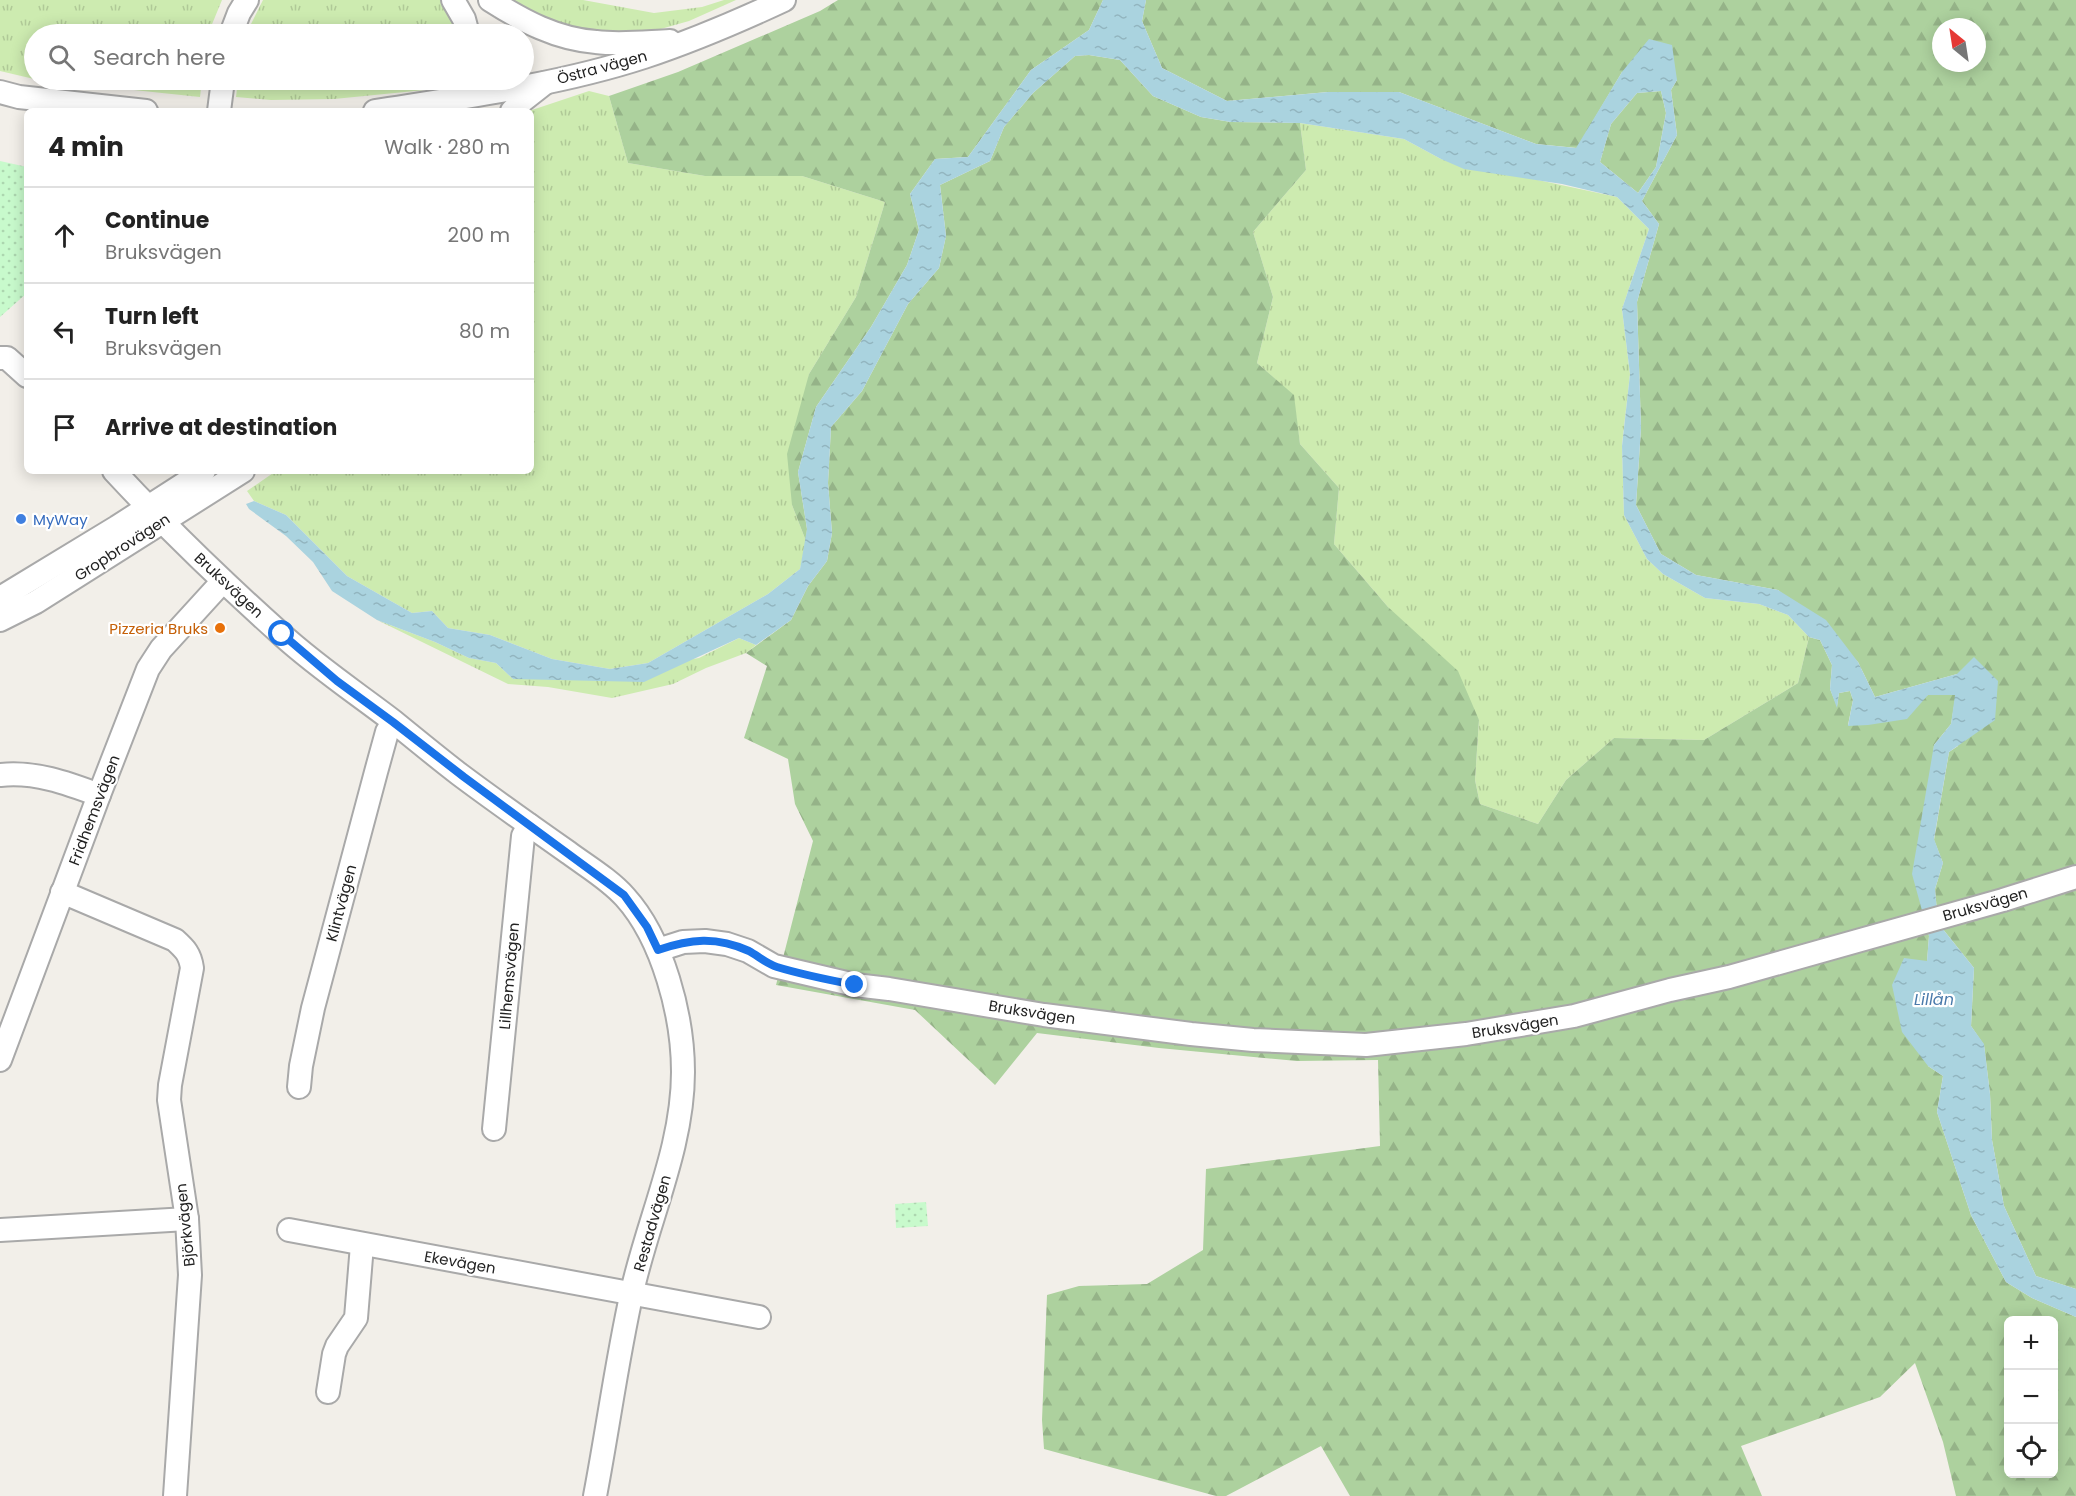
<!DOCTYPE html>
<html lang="en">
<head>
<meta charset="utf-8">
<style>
  :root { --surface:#fff; --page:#f2f2f2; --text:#222; --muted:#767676; --line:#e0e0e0 }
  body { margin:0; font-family:Poppins,sans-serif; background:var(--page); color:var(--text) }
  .controls { position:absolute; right:18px; bottom:18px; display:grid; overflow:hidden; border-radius:9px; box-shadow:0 3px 15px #0003 }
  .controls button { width:54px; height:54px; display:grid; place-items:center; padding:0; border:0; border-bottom:2px solid var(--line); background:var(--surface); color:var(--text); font:30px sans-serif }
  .compass { position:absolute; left:1932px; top:18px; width:54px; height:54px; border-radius:50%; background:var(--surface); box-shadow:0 3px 15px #0003; rotate:330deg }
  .stop { position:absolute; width:18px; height:18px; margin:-14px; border:4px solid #1a73e8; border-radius:50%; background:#fff }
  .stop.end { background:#1a73e8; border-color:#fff; box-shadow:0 2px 6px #0008 }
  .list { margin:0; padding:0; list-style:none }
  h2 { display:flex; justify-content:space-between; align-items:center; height:78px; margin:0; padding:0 24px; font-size:26px }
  h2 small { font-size:20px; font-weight:400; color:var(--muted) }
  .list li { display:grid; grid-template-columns:39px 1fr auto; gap:18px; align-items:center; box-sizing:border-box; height:96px; padding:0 24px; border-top:2px solid var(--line) }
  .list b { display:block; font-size:22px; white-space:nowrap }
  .list p { margin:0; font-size:20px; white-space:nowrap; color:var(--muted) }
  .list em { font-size:20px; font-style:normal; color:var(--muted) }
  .icon { flex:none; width:33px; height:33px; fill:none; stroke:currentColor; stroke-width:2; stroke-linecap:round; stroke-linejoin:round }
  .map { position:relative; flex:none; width:2076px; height:1496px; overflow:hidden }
  .search { position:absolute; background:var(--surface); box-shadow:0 3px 15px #0003; left:24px; top:24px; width:510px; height:66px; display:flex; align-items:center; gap:15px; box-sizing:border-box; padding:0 21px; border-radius:33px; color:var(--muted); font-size:22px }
  .panel { position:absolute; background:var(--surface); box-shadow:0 3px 15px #0003; left:24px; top:108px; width:510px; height:366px; border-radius:9px }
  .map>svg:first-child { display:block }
  .grass { fill:url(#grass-tufts) }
  .forest { fill:url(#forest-firs); fill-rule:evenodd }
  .park { fill:url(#park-dots) }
  .water { fill:url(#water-ripples); fill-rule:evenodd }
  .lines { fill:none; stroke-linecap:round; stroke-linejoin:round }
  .minor-casing { stroke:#a9a9a9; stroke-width:26 }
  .minor { stroke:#fff; stroke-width:22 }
  .route { stroke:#1a73e8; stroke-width:8 }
  .shop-dot { fill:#3f7fe0; stroke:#fff; stroke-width:2 }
  .food-dot { fill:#e8710a; stroke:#fff; stroke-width:2 }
  .labels { text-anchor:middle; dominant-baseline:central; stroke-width:4.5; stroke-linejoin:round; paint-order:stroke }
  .street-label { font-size:15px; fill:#222; stroke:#fff }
  .shop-label { font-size:15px; fill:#366cbe; stroke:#fff; text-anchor:start }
  .food-label { font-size:15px; fill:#c56008; stroke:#fff; text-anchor:end }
  .water-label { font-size:16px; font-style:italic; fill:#4a7aab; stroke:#fff }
</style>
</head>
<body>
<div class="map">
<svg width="2076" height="1496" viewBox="0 0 2076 1496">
  <defs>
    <pattern id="grass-tufts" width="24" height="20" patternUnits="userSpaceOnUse" patternTransform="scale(1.5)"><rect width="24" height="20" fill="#cdebb0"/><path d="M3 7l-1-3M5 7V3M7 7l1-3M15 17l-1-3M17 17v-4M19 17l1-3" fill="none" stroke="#b0c997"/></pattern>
    <pattern id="forest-firs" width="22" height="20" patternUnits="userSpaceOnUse" patternTransform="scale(1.5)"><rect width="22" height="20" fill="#add19e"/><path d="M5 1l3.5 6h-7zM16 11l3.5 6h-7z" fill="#95b388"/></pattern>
    <pattern id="park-dots" width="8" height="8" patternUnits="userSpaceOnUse" patternTransform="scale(1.5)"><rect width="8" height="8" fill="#c8facc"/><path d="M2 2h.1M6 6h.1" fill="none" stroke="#acd6af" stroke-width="1.8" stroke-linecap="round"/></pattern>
    <pattern id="water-ripples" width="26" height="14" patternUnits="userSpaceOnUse" patternTransform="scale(1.5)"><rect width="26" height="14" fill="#aad3df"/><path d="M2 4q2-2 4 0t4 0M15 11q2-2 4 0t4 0" fill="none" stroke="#92b5bf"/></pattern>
  </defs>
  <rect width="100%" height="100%" fill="#f2efe9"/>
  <!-- grass -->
  <g class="grass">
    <path d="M 0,0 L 222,0 L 208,34 L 34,34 L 34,79 L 0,71 Z"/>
    <path d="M 263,0 L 441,0 L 453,22 L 456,34 L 246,34 Z"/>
    <path d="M 512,0 L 583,0 L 654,13 L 702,7 L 724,0 L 736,0 L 689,21 L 643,34 L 576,33 Z"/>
    <path d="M 39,80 L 202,80 L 200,97 Z"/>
    <path d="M 238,80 L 446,80 L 435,89 L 334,99 L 271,100 L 236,97 Z"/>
    <path d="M 589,91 L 609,96 L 628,163 L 705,176 L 802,176 L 885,202 L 856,297 L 809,374 L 792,505 L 806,541 L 800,569 L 768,594 L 648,663 L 610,669 L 552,659 L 490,635 L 448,628 L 432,611 L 412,613 L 347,576 L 286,515 L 254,501 L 247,491 L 276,471 L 531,471 L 531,111 L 529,111 Z"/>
    <path d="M 1300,123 L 1404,139 L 1441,159 L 1617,197 L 1649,229 L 1622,309 L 1630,374 L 1622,445 L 1624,515 L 1647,559 L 1663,574 L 1705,598 L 1759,604 L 1788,615 L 1809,637 L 1798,683 L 1704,740 L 1614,738 L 1566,780 L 1538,824 L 1480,804 L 1475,780 L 1479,720 L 1388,607 L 1334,544 L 1339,488 L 1300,444 L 1293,395 L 1257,363 L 1273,297 L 1253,232 L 1306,170 Z"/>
    <path d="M 377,620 L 435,642 L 469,658 L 496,663 L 513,679 L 577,679 L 699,658 L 739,638 L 756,645 L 746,653 L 706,668 L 673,684 L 612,698 L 548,687 L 508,684 Z"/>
  </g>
  <!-- forest -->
  <g class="forest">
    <path d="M 838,0 L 1103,0 L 1089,30 L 1031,70 L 968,157 L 935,159 L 910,194 L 919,230 L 907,265 L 871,327 L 816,407 L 798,472 L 807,529 L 806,541 L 792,505 L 787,454 L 809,374 L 856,297 L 885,202 L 802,176 L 705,176 L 628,163 L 609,96 L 678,72 L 820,11 Z"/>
    <path d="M 1146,0 L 2076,0 L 2076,1289 L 2036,1276 L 2004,1206 L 1992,1140 L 1990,1094 L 1984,1045 L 1971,1026 L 1974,968 L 1938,923 L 1935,889 L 1943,863 L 1934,840 L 1949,752 L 1958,746 L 1957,674 L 1875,697 L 1858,662 L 1778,590 L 1696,575 L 1661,554 L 1636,505 L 1641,428 L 1637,302 L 1659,224 L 1642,201 L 1677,135 L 1671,90 L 1677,80 L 1622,72 L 1577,148 L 1536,144 L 1399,92 L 1328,92 L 1227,101 L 1162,68 L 1142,21 ZM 1941,27 L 1977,27 L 1977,63 L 1941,63 Z"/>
    <path d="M 1089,55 L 1120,60 L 1153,96 L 1201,117 L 1231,122 L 1300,123 L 1306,170 L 1253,232 L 1273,297 L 1257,363 L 1294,395 L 1300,444 L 1339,488 L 1334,544 L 1388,607 L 1458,671 L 1479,720 L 1475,780 L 1480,804 L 1538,824 L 1566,780 L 1614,738 L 1704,740 L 1798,683 L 1809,637 L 1820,640 L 1832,665 L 1830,689 L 1837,706 L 1839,693 L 1850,691 L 1853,700 L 1848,725 L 1928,695 L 1956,694 L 1951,724 L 1934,745 L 1922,908 L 1929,936 L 1927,962 L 1928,1066 L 1943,1076 L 1937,1112 L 1971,1215 L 2006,1282 L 2032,1298 L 2076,1317 L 2076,1496 L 1956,1496 L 1943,1442 L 1915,1363 L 1880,1397 L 1741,1446 L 1762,1496 L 1350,1496 L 1321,1446 L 1226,1496 L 1216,1496 L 1044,1449 L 1042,1420 L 1047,1295 L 1079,1286 L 1147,1284 L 1203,1250 L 1206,1169 L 1380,1146 L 1378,1060 L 1297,1061 L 1159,1048 L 1037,1033 L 995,1085 L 915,1010 L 776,985 L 813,841 L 795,804 L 788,759 L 744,738 L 767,666 L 746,653 L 791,620 L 808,586 L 827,561 L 832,533 L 828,483 L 831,427 L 862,391 L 908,304 L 939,268 L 946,236 L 940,185 L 990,161 L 1004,127 L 1033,93 L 1075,56 ZM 2008,1320 L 2054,1320 L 2054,1474 L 2008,1474 Z"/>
    <path d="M 1661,91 L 1666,113 L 1656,167 L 1638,193 L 1600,162 L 1611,124 L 1637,93 Z"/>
  </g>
  <!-- park -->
  <g class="park">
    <path d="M 0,161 L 27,167 L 27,293 L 0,317 Z"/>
    <path d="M 926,1202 L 928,1226 L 896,1228 L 895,1204 Z"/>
  </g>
  <!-- water -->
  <path class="water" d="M 1103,0 L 1146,0 L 1142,21 L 1162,68 L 1227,101 L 1328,92 L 1399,92 L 1536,144 L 1576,148 L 1622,72 L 1649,39 L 1672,45 L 1677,80 L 1671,90 L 1677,135 L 1642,201 L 1659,224 L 1637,302 L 1641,428 L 1636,505 L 1661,554 L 1696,575 L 1778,590 L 1826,620 L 1858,662 L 1875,697 L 1957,674 L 1974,657 L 1998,681 L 1995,720 L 1949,752 L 1934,839 L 1943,863 L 1935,889 L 1938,923 L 1974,968 L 1971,1026 L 1984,1044 L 1990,1094 L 1992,1140 L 2004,1206 L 2036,1276 L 2076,1289 L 2076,1317 L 2032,1298 L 2006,1282 L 1971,1215 L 1937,1112 L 1943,1076 L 1928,1066 L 1902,1032 L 1892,985 L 1904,958 L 1927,961 L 1929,936 L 1912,874 L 1934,745 L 1951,724 L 1955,695 L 1928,695 L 1907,719 L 1868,725 L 1848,726 L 1853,700 L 1850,691 L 1839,693 L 1837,708 L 1830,689 L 1832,665 L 1820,640 L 1809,637 L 1788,615 L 1759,604 L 1705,598 L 1663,574 L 1647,559 L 1624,515 L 1622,446 L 1630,374 L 1622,309 L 1649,229 L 1617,197 L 1562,184 L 1464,169 L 1441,159 L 1404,139 L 1300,123 L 1231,122 L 1201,117 L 1153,96 L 1120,60 L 1089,55 L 1075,56 L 1033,93 L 1004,127 L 990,161 L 940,185 L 946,236 L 939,268 L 908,304 L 862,391 L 831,427 L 828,483 L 832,533 L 827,561 L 808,586 L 791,620 L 756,645 L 739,638 L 644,682 L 513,679 L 496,663 L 469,658 L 435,642 L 377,620 L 332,591 L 313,562 L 286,536 L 249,509 L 246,504 L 254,501 L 286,515 L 347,576 L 412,613 L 432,611 L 448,628 L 490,635 L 552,659 L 610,669 L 648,663 L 768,594 L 800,569 L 807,529 L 798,472 L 816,407 L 871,327 L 907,265 L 919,230 L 910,194 L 935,159 L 968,157 L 1031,70 L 1089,30 ZM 1661,91 L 1666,113 L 1656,167 L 1638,193 L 1600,162 L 1611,124 L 1637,93 Z"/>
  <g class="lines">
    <defs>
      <g id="minor">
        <path d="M 453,0 L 464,19 L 468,34"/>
        <path d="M 490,0 C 523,21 556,39 596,42 C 620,45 646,42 670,41"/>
        <path d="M 231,34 L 239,13 L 247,0"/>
        <path d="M 0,92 L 19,97 L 146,111"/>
        <path d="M 219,111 L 223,80"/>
        <path d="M 375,111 C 465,97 558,85 644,57 C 692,41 739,21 784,0"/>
        <path d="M 512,111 L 522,101 L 545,83"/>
        <path d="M 0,358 L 7,358 L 27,376"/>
        <path d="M 114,471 C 167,528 223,582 281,634 C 316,666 355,692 393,721 C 415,739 437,757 459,774 C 495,801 532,827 569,853 C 588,867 610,880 625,897 C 663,939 683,1016 683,1072 C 683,1148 648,1219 632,1292 C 617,1359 608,1428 595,1496"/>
        <path d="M 0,598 L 117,527 L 204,471"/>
        <path d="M 0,620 L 36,602 L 243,471"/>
        <path d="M 0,775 C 34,771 67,783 99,795"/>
        <path d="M 62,892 L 175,940 C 185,949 190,954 192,968 L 170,1085 L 169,1100 L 187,1219 L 190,1275 L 175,1496"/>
        <path d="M 658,950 L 683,942 L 705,941 L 727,944 L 748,951 L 774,966 L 855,985 L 889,989 L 1044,1015 L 1191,1034 L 1253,1040 L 1366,1045 L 1466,1034 L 1574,1016 L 1670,990 L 1729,977 L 2003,900 L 2076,877"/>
        <path d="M 0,1060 L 99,795 L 148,669 L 161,649 L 223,581"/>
        <path d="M 299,1087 L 301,1066 L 313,1008 L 376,772 L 387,732 L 393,722"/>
        <path d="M 494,1129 L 523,836 L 529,825"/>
        <path d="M 0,1230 L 187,1219"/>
        <path d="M 289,1230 L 759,1317"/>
        <path d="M 328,1392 L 334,1354 L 337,1346 L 356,1318 L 362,1245"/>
      </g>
    </defs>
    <!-- minor casing -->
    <use href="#minor" class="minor-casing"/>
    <!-- minor -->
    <use href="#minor" class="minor"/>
  </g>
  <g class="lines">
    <!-- route -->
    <path class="route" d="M 282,634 L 337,681 L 393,722 L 464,777 L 624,895 L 647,927 L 658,950 C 690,939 716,936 749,951 C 758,956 767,964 777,967 C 803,975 829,980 855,985"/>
  </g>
  <!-- markers -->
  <circle class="shop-dot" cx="21" cy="519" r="6"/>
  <circle class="food-dot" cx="220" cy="628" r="6"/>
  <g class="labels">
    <!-- street labels -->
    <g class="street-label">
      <text transform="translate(602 67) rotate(-15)">Östra vägen</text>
      <text transform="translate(122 547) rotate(-33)">Gropbrovägen</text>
      <text transform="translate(229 585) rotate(43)">Bruksvägen</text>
      <text transform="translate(94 810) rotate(-69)">Fridhemsvägen</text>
      <text transform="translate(341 903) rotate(-75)">Klintvägen</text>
      <text transform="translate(1985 904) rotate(-16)">Bruksvägen</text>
      <text transform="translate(509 976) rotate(-85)">Lillhemsvägen</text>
      <text transform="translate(1032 1012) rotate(9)">Bruksvägen</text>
      <text transform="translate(1515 1026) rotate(-9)">Bruksvägen</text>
      <text transform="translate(652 1223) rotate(-74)">Restadvägen</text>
      <text transform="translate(185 1225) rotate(-96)">Björkvägen</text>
      <text transform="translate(460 1262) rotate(10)">Ekevägen</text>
    </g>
    <!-- shop labels -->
    <g class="shop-label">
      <text x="33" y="519">MyWay</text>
    </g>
    <!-- food labels -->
    <g class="food-label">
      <text x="208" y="628">Pizzeria Bruks</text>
    </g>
    <!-- water labels -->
    <g class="water-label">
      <text x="1934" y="999">Lillån</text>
    </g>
  </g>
</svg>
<div class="controls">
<button>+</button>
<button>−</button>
<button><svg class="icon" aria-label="locate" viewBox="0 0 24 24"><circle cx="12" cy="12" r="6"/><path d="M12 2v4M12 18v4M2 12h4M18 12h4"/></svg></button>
</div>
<svg class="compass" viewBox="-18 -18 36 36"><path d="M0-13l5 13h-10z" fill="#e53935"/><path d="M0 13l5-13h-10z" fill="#767676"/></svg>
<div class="stop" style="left:282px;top:634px"></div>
<div class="stop end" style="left:855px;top:985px"></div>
<div class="search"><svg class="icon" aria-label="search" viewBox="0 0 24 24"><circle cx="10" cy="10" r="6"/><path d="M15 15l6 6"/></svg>Search here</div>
<section class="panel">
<h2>4 min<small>Walk · 280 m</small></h2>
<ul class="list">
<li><svg class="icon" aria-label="ahead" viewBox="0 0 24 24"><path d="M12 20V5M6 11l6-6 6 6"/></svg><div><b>Continue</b><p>Bruksvägen</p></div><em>200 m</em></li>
<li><svg class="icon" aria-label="left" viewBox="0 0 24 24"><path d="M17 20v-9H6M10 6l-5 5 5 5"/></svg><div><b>Turn left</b><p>Bruksvägen</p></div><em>80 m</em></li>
<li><svg class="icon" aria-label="arrive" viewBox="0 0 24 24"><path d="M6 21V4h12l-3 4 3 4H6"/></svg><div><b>Arrive at destination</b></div></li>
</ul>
</section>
</div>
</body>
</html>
